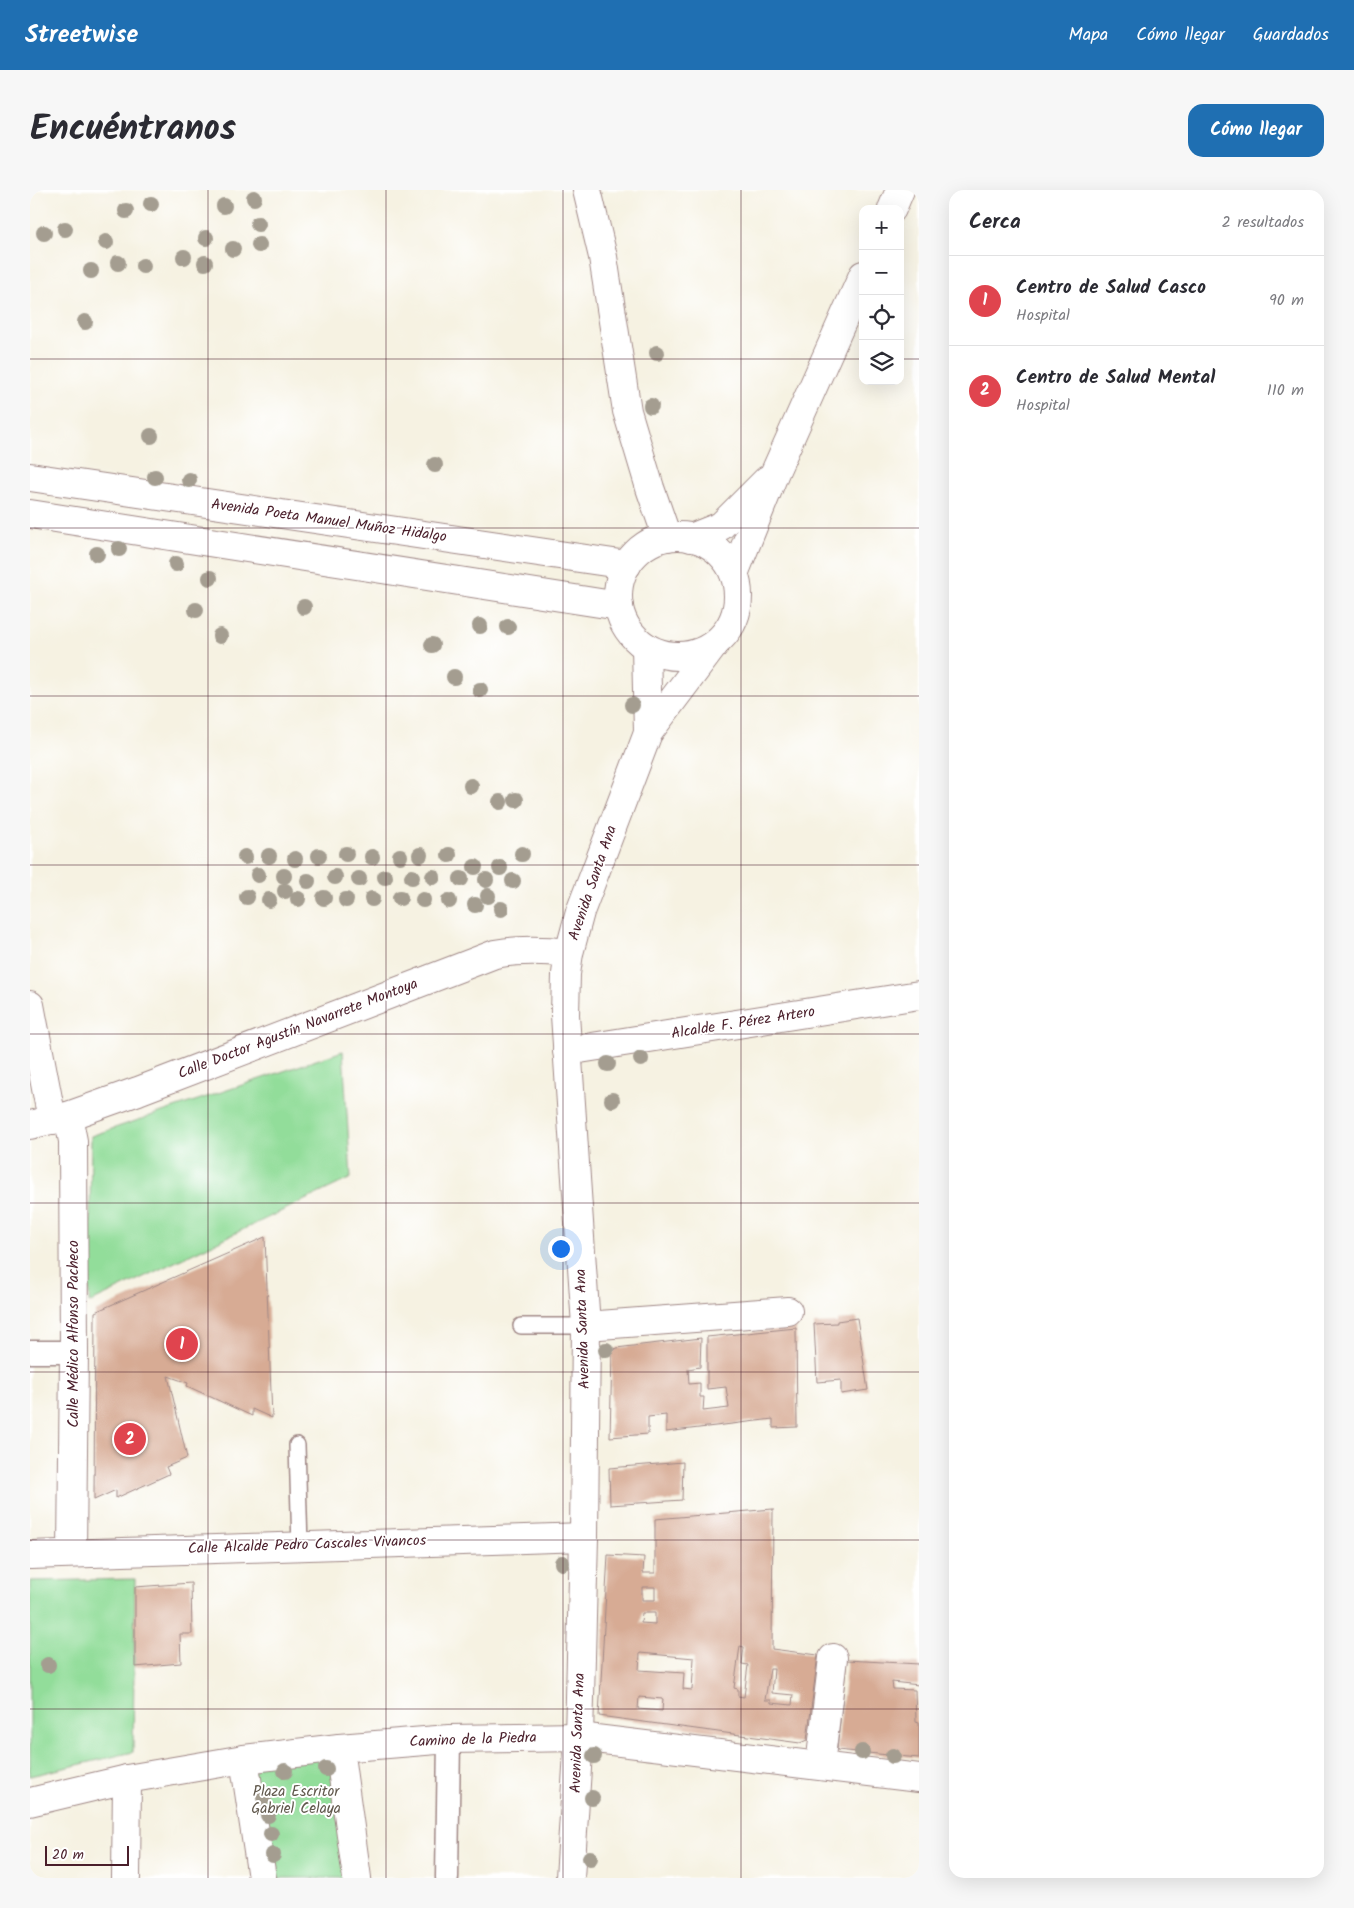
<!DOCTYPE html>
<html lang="es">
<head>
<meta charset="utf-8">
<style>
  :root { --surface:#fff; --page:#f7f7f7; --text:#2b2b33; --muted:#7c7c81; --line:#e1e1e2; --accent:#1f6fb2 }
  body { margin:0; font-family:Kalam,sans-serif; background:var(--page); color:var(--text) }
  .controls { position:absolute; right:15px; top:15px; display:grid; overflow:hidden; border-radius:10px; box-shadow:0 5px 20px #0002 }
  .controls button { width:45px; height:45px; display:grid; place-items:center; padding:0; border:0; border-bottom:1px solid var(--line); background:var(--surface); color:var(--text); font:25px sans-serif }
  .scale { position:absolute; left:15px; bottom:12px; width:84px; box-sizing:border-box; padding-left:5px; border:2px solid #4a1f2b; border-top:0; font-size:14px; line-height:18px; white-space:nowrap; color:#4a1f2b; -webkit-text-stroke:4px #fff; paint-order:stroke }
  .you { position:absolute; left:530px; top:1058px; width:18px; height:18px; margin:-12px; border:4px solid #fff; border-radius:50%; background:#1a73e8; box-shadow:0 0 0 8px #1a73e833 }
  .badge { display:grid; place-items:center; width:32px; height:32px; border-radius:50%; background:var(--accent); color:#fff; font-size:16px; font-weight:700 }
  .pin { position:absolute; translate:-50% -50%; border:2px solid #fff; box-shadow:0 1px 5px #0006 }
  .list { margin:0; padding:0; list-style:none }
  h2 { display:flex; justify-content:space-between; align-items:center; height:65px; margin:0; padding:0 20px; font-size:21px }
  h2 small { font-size:16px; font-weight:400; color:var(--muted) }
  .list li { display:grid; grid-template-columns:32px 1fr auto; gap:15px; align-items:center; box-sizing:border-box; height:90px; padding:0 20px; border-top:1px solid var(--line) }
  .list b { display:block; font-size:19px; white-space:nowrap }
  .list p { margin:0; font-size:16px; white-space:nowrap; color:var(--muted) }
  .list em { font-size:16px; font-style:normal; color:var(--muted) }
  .icon { flex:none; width:28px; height:28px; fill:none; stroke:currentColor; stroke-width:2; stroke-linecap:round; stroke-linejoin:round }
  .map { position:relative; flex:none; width:889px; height:1688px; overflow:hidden; border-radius:15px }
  header { display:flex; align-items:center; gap:30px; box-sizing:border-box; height:70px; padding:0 25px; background:var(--accent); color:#fff }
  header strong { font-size:24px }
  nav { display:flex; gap:28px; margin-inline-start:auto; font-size:18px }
  .intro { display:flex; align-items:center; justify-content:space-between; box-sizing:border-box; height:120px; padding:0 30px }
  h1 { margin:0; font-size:35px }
  .button { padding:12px 22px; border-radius:15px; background:var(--accent); color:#fff; font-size:18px; font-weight:700 }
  main { display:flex; gap:30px; padding:0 30px }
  aside { flex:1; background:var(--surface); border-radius:15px; box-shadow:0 5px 20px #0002 }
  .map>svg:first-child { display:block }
  .green { fill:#92dd9a; stroke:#6e7e62 }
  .building { fill:#d7ab94; fill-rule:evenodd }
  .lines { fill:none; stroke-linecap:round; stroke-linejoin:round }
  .service-casing { stroke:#a08886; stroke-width:18 }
  .pedestrian-casing { stroke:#a08886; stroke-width:25 }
  .minor-casing { stroke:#a08886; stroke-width:30 }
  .secondary-casing { stroke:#a08886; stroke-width:30 }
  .service { stroke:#fff; stroke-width:15 }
  .pedestrian { stroke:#fff; stroke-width:22 }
  .minor { stroke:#fff; stroke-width:28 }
  .secondary { stroke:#fff; stroke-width:28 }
  .tree { fill:#a49d90 }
  .grid { fill:none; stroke:#4a1f2b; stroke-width:1; stroke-opacity:0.55 }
  .labels { text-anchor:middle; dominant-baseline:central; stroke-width:4; stroke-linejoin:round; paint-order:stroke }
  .street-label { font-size:15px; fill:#4a1f2b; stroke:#fff }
  .park-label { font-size:15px; fill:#60584c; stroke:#fff }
</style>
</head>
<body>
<header>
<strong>Streetwise</strong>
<nav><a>Mapa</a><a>Cómo llegar</a><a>Guardados</a></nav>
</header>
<div class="intro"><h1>Encuéntranos</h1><a class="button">Cómo llegar</a></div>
<main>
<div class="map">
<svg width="889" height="1688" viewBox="0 0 889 1688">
  <rect width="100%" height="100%" fill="#fff"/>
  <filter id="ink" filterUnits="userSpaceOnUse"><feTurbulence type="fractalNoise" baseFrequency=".02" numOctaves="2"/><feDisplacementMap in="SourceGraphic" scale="10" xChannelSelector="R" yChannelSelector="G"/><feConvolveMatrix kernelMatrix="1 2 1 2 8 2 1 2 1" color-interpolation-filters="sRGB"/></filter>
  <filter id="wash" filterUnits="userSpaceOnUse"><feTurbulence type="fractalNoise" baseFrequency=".0096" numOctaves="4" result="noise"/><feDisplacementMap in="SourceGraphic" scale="20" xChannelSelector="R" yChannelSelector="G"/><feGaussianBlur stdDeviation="1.12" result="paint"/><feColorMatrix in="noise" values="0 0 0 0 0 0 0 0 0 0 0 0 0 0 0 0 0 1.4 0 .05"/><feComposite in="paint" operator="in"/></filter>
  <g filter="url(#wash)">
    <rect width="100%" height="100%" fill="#f6f2e2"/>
    <!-- green -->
    <g class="green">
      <path d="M 313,861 L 321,988 L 59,1113 L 61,946 Z"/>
      <path d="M 105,1389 L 103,1562 L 0,1586 L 0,1391 Z"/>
      <path d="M 300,1567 L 316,1688 L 239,1688 L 220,1573 Z"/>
    </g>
    <g id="blocks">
      <!-- building -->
      <g class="building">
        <path d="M 235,1047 L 242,1228 L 222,1219 L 222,1226 L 157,1196 L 158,1193 L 138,1186 L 157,1268 L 136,1277 L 139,1284 L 86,1308 L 86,1300 L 64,1310 L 65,1122 Z"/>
        <path d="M 827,1128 L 838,1200 L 811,1204 L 811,1190 L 787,1192 L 784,1134 L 807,1133 L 807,1131 Z"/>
        <path d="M 766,1138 L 767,1237 L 743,1238 L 743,1229 L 636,1242 L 636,1225 L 618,1227 L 618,1244 L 580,1247 L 582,1163 L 586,1158 L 671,1148 L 670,1177 L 658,1179 L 659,1194 L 670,1193 L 670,1207 L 674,1207 L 673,1221 L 699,1218 L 696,1197 L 677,1199 L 677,1147 Z"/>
        <path d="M 653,1272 L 652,1310 L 580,1315 L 579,1278 Z"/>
        <path d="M 743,1319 L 742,1459 L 788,1465 L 777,1550 L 770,1553 L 569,1526 L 578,1365 L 614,1367 L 613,1383 L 625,1383 L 625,1329 ZM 612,1397 L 625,1397 L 625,1410 L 612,1410 ZM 612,1423 L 625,1423 L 625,1434 L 611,1433 ZM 710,1456 L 714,1457 L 712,1474 L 718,1475 L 714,1507 L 708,1506 L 708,1499 L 704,1498 ZM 610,1463 L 664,1468 L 662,1500 L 653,1499 L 654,1483 L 609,1480 ZM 740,1479 L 744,1479 L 742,1503 L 763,1505 L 762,1515 L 741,1513 L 741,1510 L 735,1510 ZM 609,1507 L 633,1509 L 632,1521 L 608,1519 Z"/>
        <path d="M 161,1393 L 162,1444 L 150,1444 L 151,1473 L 105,1477 L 105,1397 Z"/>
        <path d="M 817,1470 L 889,1474 L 889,1495 L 862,1492 L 863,1499 L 885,1500 L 886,1532 L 889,1533 L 889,1568 L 807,1560 Z"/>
      </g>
    </g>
  </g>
  <g filter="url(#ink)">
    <use href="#blocks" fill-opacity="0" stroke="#a08886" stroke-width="1"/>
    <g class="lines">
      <defs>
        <g id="service">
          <path d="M 491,1136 L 556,1136"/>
          <path d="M 267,1255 L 270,1356"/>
        </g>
        <g id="pedestrian">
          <path d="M 0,1162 L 44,1162"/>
          <path d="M 417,1688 L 419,1549"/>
        </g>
        <g id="minor">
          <path d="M 557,0 L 573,67 L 597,221 L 620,298 L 637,347"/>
          <path d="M 616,457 L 618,543"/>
          <path d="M 0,815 L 19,914 L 24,930"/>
          <path d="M 537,861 L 889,805"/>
          <path d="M 38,926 L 43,951 L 44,1162 L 42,1363"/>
          <path d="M 0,935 L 38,926 L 108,901 L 465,764 C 490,759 514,760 539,763"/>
          <path d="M 556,1136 L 758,1121"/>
          <path d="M 0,1365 L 554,1347"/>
          <path d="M 309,1558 L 327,1688"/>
          <path d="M 214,1569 L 232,1688"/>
          <path d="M 790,1575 L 803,1468"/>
          <path d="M 0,1612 L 97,1589 L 214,1569 L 309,1558 L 419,1549 L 549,1547 L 889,1588"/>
          <path d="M 96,1688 L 97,1589"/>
          <path d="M 540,1688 L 549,1547 L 554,1347 L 556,1136 L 535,825 L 536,784 L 539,763 L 550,722 L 618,543 L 684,455"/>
        </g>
        <g id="secondary">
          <path d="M 862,19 L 870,0"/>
          <path d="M 0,287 L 597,375"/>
          <path d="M 0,324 L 589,416"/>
          <circle cx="648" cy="406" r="60"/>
          <path d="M 661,348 L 691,336 L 737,290"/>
          <path d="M 704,384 L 745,282 L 833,85"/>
        </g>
      </defs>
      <!-- service casing -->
      <use href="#service" class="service-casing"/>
      <!-- pedestrian casing -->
      <use href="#pedestrian" class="pedestrian-casing"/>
      <!-- minor casing -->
      <use href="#minor" class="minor-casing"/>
      <!-- secondary casing -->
      <use href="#secondary" class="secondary-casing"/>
      <!-- service -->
      <use href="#service" class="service"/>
      <!-- pedestrian -->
      <use href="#pedestrian" class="pedestrian"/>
      <!-- minor -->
      <use href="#minor" class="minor"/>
      <!-- secondary -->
      <use href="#secondary" class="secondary"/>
    </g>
    <!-- trees -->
    <g class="tree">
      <circle cx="224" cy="8" r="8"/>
      <circle cx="121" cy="14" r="8"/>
      <circle cx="194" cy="16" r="8"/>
      <circle cx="96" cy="21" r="8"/>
      <circle cx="228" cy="34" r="8"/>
      <circle cx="35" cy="39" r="8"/>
      <circle cx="14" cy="43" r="8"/>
      <circle cx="176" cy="48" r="8"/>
      <circle cx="76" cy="52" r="8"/>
      <circle cx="229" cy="55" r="8"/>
      <circle cx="203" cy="59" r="8"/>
      <circle cx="154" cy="67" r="8"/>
      <circle cx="88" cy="73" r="8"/>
      <circle cx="175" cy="73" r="8"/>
      <circle cx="113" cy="76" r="8"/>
      <circle cx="61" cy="81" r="8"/>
      <circle cx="55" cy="132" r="8"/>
      <circle cx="627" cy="163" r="8"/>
      <circle cx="621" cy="216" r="8"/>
      <circle cx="121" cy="246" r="8"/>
      <circle cx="405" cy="275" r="8"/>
      <circle cx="125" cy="287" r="8"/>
      <circle cx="159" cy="290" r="8"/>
      <circle cx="89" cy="359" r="8"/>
      <circle cx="67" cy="364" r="8"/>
      <circle cx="146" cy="374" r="8"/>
      <circle cx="180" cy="388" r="8"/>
      <circle cx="274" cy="417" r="8"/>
      <circle cx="166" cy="420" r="8"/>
      <circle cx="450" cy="436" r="8"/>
      <circle cx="478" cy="437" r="8"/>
      <circle cx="190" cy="446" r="8"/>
      <circle cx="402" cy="455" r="8"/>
      <circle cx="424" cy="487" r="8"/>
      <circle cx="450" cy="500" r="8"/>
      <circle cx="602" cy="515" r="8"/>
      <circle cx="441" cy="596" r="8"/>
      <circle cx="486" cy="610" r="8"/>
      <circle cx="470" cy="612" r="8"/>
      <circle cx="316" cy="664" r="8"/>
      <circle cx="492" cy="664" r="8"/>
      <circle cx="390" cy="665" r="8"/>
      <circle cx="419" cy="665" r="8"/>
      <circle cx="239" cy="666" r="8"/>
      <circle cx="289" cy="666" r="8"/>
      <circle cx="370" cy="666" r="8"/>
      <circle cx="215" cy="667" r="8"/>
      <circle cx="342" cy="667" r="8"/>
      <circle cx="265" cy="669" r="8"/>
      <circle cx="445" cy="677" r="8"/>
      <circle cx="470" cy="678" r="8"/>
      <circle cx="228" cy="685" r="8"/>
      <circle cx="254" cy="686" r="8"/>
      <circle cx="305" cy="687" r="8"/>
      <circle cx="355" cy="687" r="8"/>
      <circle cx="382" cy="687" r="8"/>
      <circle cx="403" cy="687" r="8"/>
      <circle cx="329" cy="689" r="8"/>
      <circle cx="431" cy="689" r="8"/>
      <circle cx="456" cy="690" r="8"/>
      <circle cx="278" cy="691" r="8"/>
      <circle cx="483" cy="691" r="8"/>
      <circle cx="255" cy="701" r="8"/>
      <circle cx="458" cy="706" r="8"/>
      <circle cx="217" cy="707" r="8"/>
      <circle cx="294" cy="708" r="8"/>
      <circle cx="370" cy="708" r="8"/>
      <circle cx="268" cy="709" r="8"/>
      <circle cx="342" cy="709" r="8"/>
      <circle cx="239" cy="710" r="8"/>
      <circle cx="316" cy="710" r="8"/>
      <circle cx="393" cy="710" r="8"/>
      <circle cx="419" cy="711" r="8"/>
      <circle cx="445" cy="715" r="8"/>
      <circle cx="471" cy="719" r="8"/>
      <circle cx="611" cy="869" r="8"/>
      <circle cx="578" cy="874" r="8"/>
      <circle cx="582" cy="910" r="8"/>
      <circle cx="576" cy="1160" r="8"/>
      <circle cx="532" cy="1373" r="8"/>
      <circle cx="18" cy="1475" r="8"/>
      <circle cx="832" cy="1562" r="8"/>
      <circle cx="564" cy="1566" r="8"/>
      <circle cx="863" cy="1566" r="8"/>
      <circle cx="296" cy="1579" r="8"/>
      <circle cx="255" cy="1581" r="8"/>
      <circle cx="234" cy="1608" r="8"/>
      <circle cx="562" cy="1608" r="8"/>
      <circle cx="238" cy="1625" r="8"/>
      <circle cx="241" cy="1644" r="8"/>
      <circle cx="243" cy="1665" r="8"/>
      <circle cx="560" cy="1668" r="8"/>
    </g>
  </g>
  <!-- grid -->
  <path class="grid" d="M 178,0 L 178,1688M 356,0 L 356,1688M 533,0 L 533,1688M 711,0 L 711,1688M 0,169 L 833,169M 870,169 L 889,169M 0,338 L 889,338M 0,506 L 889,506M 0,675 L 889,675M 0,844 L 889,844M 0,1013 L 889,1013M 0,1182 L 889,1182M 0,1350 L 889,1350M 0,1519 L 889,1519"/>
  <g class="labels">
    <!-- street labels -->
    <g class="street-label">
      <text transform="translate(299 331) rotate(8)">Avenida Poeta Manuel Muñoz Hidalgo</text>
      <text transform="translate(563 693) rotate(-71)">Avenida Santa Ana</text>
      <text transform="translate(713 833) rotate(-9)">Alcalde F. Pérez Artero</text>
      <text transform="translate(268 839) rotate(-21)">Calle Doctor Agustín Navarrete Montoya</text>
      <text transform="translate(553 1139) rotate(-92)">Avenida Santa Ana</text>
      <text transform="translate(44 1144) rotate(-90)">Calle Médico Alfonso Pacheco</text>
      <text transform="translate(277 1355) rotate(-2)">Calle Alcalde Pedro Cascales Vivancos</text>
      <text transform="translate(548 1543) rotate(-88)">Avenida Santa Ana</text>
      <text transform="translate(443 1550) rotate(-2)">Camino de la Piedra</text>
    </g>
    <!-- park labels -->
    <g class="park-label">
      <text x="266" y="1602">Plaza Escritor<tspan x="266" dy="17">Gabriel Celaya</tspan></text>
    </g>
  </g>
</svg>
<div class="controls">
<button>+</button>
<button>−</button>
<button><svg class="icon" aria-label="locate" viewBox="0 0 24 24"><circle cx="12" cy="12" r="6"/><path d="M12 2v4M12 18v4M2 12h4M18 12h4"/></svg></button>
<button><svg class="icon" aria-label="layers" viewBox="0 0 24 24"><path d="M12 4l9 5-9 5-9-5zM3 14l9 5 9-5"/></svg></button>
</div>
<div class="scale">20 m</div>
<div class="you"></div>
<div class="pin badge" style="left:152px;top:1154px;background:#e0444e">1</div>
<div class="pin badge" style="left:100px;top:1249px;background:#e0444e">2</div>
</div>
<aside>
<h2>Cerca<small>2 resultados</small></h2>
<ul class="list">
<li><span class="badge" style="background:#e0444e">1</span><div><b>Centro de Salud Casco</b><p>Hospital</p></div><em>90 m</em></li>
<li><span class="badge" style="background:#e0444e">2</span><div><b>Centro de Salud Mental</b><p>Hospital</p></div><em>110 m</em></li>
</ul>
</aside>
</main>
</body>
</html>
